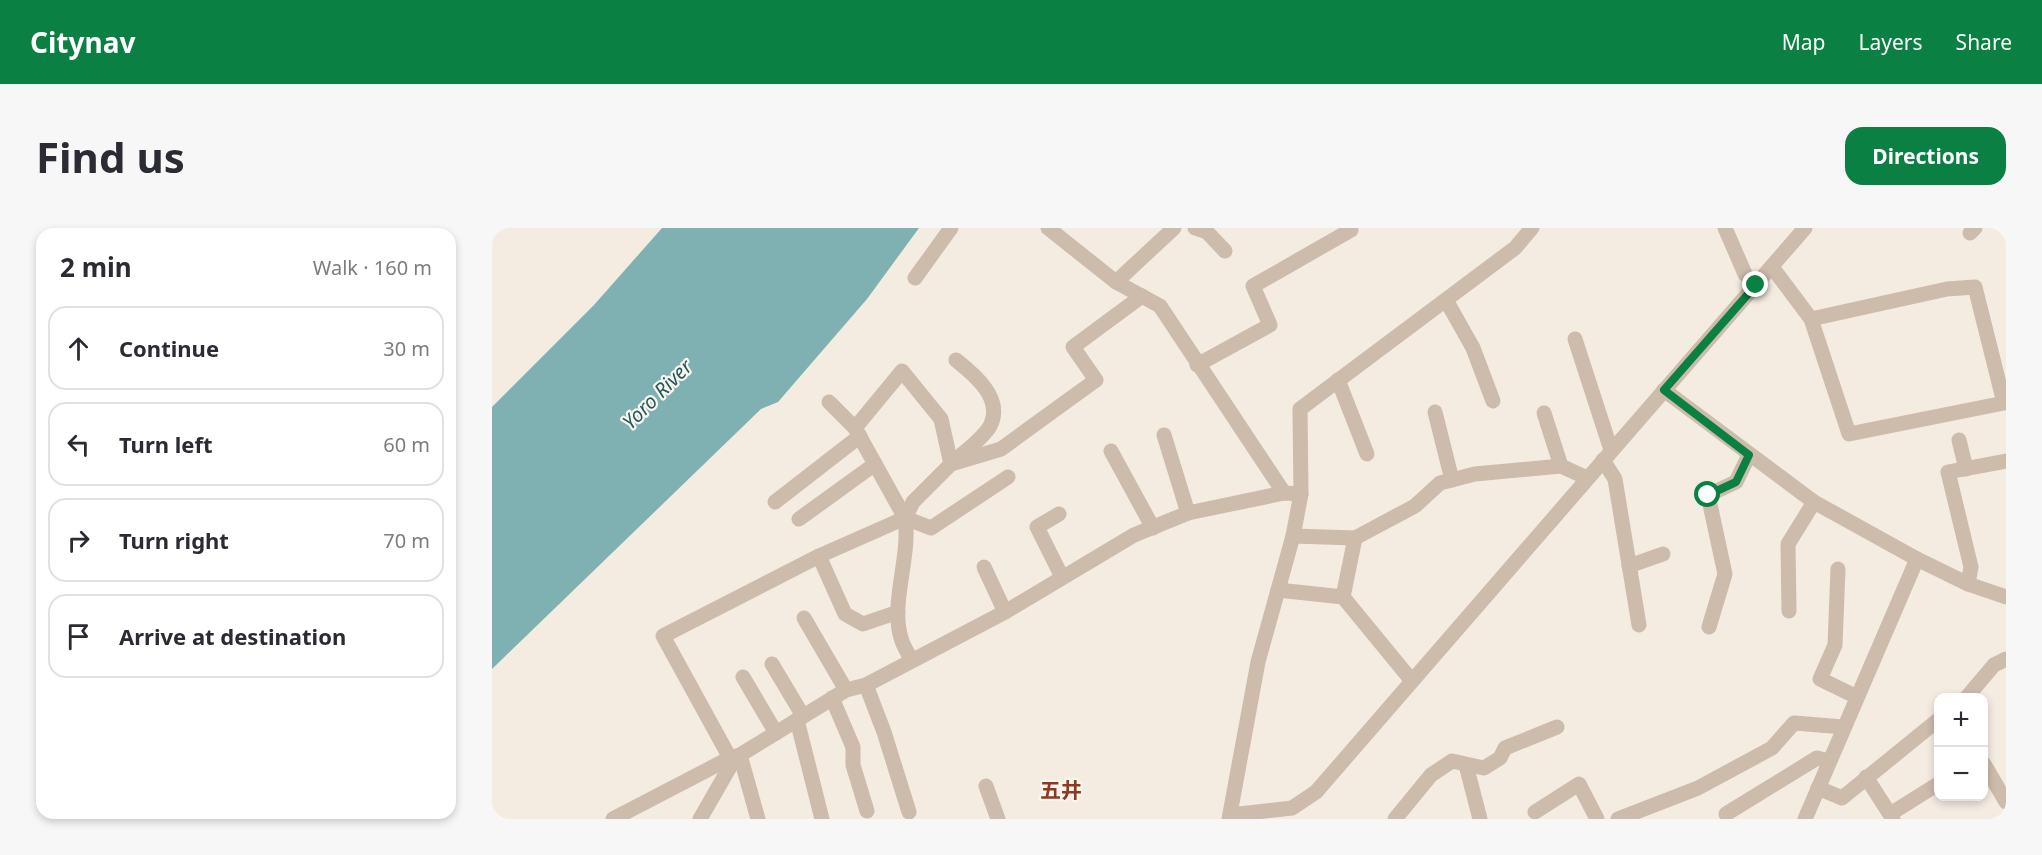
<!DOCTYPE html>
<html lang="en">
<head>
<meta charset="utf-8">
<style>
  :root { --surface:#fff; --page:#f7f7f7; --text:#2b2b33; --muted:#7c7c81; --line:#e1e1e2; --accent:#0b8043 }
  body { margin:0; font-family:"Noto Sans","Noto Sans JP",sans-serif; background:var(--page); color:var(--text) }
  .controls { position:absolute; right:18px; bottom:18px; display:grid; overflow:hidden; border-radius:12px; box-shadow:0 3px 9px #0003 }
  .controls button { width:54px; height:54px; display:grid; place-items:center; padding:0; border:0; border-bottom:2px solid var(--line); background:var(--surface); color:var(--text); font:30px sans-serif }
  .stop { position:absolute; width:18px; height:18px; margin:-14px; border:4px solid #0b8043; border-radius:50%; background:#fff }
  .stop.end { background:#0b8043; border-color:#fff; box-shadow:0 2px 6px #0008 }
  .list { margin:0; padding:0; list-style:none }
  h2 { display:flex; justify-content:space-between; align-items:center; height:78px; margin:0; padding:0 24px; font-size:26px }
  h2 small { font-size:20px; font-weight:400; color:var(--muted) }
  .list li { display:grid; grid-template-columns:39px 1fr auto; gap:18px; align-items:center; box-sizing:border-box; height:84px; margin:0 12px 12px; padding:0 12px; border:2px solid var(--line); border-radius:18px }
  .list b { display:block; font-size:22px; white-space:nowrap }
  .list em { font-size:20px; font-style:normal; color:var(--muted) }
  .icon { flex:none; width:33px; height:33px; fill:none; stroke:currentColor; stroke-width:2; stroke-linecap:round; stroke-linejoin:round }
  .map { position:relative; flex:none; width:1514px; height:591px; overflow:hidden; border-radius:18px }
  header { display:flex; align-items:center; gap:36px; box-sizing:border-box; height:84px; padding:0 30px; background:var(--accent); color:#fff }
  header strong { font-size:28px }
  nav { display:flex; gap:33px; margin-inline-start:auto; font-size:21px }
  .intro { display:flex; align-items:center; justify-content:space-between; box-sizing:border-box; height:144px; padding:0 36px }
  h1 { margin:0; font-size:42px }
  .button { padding:15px 27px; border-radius:18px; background:var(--accent); color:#fff; font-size:21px; font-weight:700 }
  main { display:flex; gap:36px; padding:0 36px }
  aside { flex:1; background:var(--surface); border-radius:18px; box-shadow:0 3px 9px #0003 }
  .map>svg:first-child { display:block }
  .water { fill:#7fb0b2 }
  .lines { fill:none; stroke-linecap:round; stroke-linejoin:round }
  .minor { stroke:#cdbbac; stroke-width:15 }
  .route { stroke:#0b8043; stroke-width:8 }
  .labels { text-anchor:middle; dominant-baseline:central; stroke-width:4.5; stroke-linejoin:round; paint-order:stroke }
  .water-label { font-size:20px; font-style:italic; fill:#1f5a5e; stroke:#fbf5ee }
  .quarter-label { font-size:21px; font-weight:bold; fill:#8c3b22; stroke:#fbf5ee }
</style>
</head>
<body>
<header>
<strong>Citynav</strong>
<nav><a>Map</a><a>Layers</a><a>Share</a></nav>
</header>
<div class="intro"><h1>Find us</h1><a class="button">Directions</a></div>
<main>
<aside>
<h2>2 min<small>Walk · 160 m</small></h2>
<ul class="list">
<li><svg class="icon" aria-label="ahead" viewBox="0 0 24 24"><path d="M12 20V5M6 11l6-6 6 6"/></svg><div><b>Continue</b></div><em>30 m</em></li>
<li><svg class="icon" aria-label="left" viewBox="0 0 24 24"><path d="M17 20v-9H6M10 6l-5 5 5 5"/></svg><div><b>Turn left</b></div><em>60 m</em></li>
<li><svg class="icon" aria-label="right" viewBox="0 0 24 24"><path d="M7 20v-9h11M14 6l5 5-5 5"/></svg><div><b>Turn right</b></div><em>70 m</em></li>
<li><svg class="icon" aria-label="arrive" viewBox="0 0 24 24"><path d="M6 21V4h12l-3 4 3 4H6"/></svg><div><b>Arrive at destination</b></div></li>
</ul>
</aside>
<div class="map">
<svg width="1514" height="591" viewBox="0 0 1514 591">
  <rect width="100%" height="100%" fill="#f4ebe1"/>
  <!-- water -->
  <path class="water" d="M 170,0 L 427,0 L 375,71 L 286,174 L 269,181 L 0,441 L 0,179 L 102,77 Z"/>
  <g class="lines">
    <!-- minor -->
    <g class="minor">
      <path d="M 556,0 L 624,54 L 668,78 L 792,265"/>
      <path d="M 703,0 L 715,4 L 733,23"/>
      <path d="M 1233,0 L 1253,46 L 1264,57"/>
      <path d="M 1478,5 L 1483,0"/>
      <path d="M 1280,39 L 1319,91 L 1357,206 L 1512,175 L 1483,59 L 1455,61 L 1319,91"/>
      <path d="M 423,50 L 459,0"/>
      <path d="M 624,54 L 682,0"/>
      <path d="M 954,72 L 981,120 L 1001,173"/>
      <path d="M 1083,111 L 1119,222"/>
      <path d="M 705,137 L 778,97 L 761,58 L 859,2"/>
      <path d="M 846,152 L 875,226"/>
      <path d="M 1172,162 L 1322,274 L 1425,331 L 1476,356 L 1514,369"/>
      <path d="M 337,174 L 363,200 L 413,290 C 419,328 398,375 409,410 C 411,418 416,425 419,431"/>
      <path d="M 943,184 L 960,252"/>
      <path d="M 1052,185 L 1069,238"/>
      <path d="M 363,200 L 410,143 L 449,191 L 459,236"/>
      <path d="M 672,207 L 696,285"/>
      <path d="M 1467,212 L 1474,241"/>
      <path d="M 619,223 L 661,300"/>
      <path d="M 463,232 C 473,224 492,209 498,198 C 512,171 483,147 464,132"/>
      <path d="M 1111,232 L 1123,251 L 1147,397"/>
      <path d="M 283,274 L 368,208"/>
      <path d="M 567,286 L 545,299 L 570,349"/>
      <path d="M 413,290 L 439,300 L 516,249"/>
      <path d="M 307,291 L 383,236"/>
      <path d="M 801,308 L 863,310 L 923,278 L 948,255 L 983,246 L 1069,238 L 1095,250"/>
      <path d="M 327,328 L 353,386 L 371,396 L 406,384"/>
      <path d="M 1137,338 L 1171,326"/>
      <path d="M 492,339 L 513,384"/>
      <path d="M 1346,341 L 1343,417 L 1328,451 L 1365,469"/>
      <path d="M 1476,356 L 1479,339 L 1456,244 L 1514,233"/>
      <path d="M 786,362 L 851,369 L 920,453"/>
      <path d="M 851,369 L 863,310"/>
      <path d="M 1297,383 L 1296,316 L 1322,274"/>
      <path d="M 312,390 L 354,462"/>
      <path d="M 1217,399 L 1233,346 L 1216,267 L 1244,254 L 1257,227"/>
      <path d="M 280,436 L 311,488"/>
      <path d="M 251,449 L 284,505"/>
      <path d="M 374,457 L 392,504 L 417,584"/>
      <path d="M 340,470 L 361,519 L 361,537 L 375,583"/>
      <path d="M 1474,470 L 1502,437 L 1514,431"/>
      <path d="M 305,492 L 330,591"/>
      <path d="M 248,527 L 266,591"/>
      <path d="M 1492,536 L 1514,574"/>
      <path d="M 974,537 L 988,591"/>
      <path d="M 1374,549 L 1401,591"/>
      <path d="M 494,558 L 506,591"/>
      <path d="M 1326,560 L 1350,570 L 1446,492"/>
      <path d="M 1043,584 L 1087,556 L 1105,591"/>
      <path d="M 1234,586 L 1325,530 L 1337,533"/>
      <path d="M 1398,586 L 1446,556"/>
      <path d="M 738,587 L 800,580 L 824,564 L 1313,0"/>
      <path d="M 121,591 L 238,530 L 248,527 L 354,462 L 374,457 L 513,384 L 642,307 L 696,285 L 792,265 L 809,266"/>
      <path d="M 208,591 L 239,537 L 238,530 L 171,408 L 327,328 L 413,290 L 421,274 L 459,236 L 509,221 L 604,152 L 581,119 L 650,68"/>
      <path d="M 737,591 L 766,434 L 801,308 L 809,266 L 808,181 L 1023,20 L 1040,0"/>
      <path d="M 903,591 L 939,547 L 960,533 L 992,540 L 1008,530 L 1013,520 L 1065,499"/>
      <path d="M 1126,591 L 1206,560 L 1280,520 L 1302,495 L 1352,499"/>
      <path d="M 1313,591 L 1425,331"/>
    </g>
  </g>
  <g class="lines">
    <!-- route -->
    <path class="route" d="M 1216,267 L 1244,254 L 1257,227 L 1172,162 L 1264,57"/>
  </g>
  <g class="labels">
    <!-- water labels -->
    <g class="water-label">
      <text transform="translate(165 166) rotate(-45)">Yoro River</text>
    </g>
    <!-- quarter labels -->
    <g class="quarter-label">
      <text x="569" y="562">五井</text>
    </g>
  </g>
</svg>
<div class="controls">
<button>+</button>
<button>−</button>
</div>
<div class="stop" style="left:1216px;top:267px"></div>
<div class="stop end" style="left:1264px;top:57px"></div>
</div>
</main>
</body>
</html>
